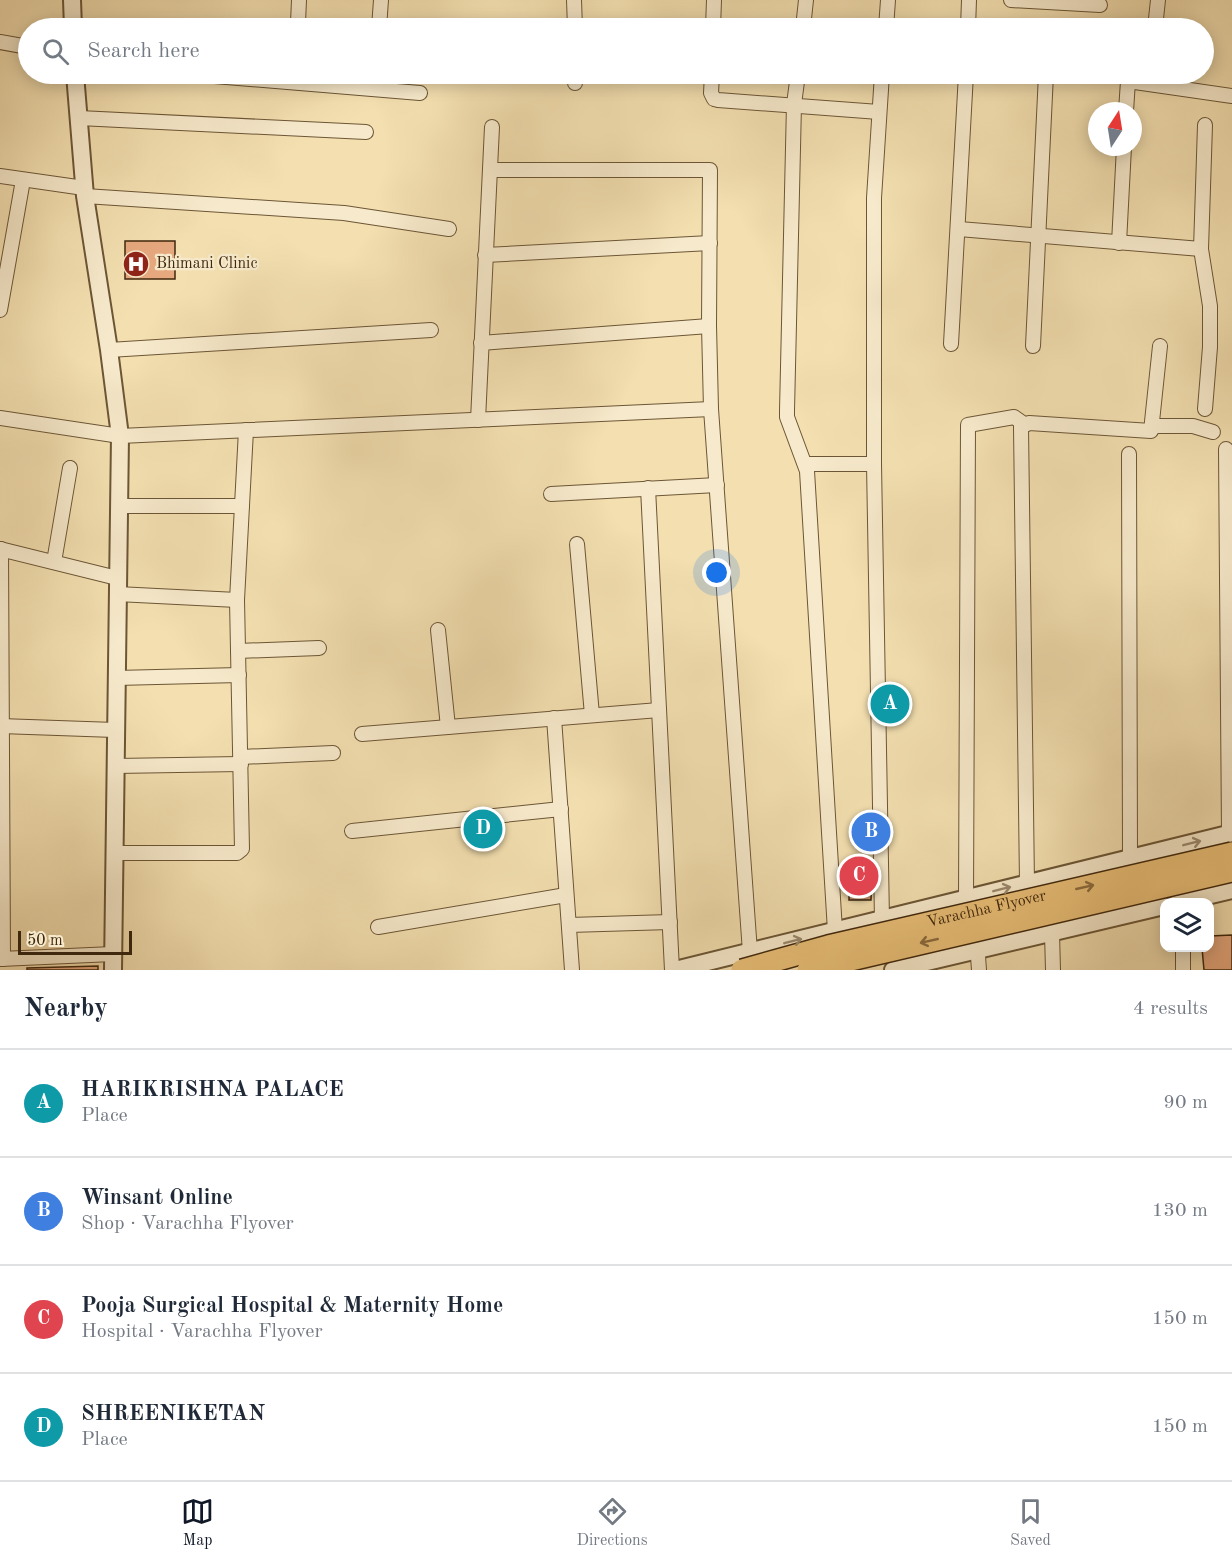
<!DOCTYPE html>
<html lang="en">
<head>
<meta charset="utf-8">
<style>
  :root { --surface:#fff; --page:#f6f6f7; --text:#1f2937; --muted:#747a83; --line:#e0e1e3; --accent:#111827 }
  body { margin:0; font-family:"Old Standard TT",serif; background:var(--page); color:var(--text) }
  .controls { position:absolute; right:18px; bottom:18px; display:grid; overflow:hidden; border-radius:12px; box-shadow:0 3px 15px #0003 }
  .controls button { width:54px; height:54px; display:grid; place-items:center; padding:0; border:0; border-bottom:2px solid var(--line); background:var(--surface); color:var(--text); font:30px sans-serif }
  .compass { position:absolute; left:1088px; top:102px; width:54px; height:54px; border-radius:50%; background:var(--surface); box-shadow:0 3px 15px #0003; rotate:12deg }
  .scale { position:absolute; left:18px; bottom:15px; width:114px; box-sizing:border-box; padding-left:6px; border:3px solid #3f280e; border-top:0; font-size:16px; line-height:21px; white-space:nowrap; color:#3f280e; -webkit-text-stroke:4px #f7eacc; paint-order:stroke }
  .you { position:absolute; left:717px; top:573px; width:21px; height:21px; margin:-15px; border:4px solid #fff; border-radius:50%; background:#1a73e8; box-shadow:0 0 0 9px #1a73e833 }
  .badge { display:grid; place-items:center; width:39px; height:39px; border-radius:50%; background:var(--accent); color:#fff; font-size:20px; font-weight:700 }
  .pin { position:absolute; translate:-50% -50%; border:3px solid #fff; box-shadow:0 2px 6px #0006 }
  .list { margin:0; padding:0; list-style:none }
  h2 { display:flex; justify-content:space-between; align-items:center; height:78px; margin:0; padding:0 24px; font-size:26px }
  h2 small { font-size:20px; font-weight:400; color:var(--muted) }
  .list li { display:grid; grid-template-columns:39px 1fr auto; gap:18px; align-items:center; box-sizing:border-box; height:108px; padding:0 24px; border-top:2px solid var(--line) }
  .list b { display:block; font-size:22px; white-space:nowrap }
  .list p { margin:0; font-size:20px; white-space:nowrap; color:var(--muted) }
  .list em { font-size:20px; font-style:normal; color:var(--muted) }
  .icon { flex:none; width:33px; height:33px; fill:none; stroke:currentColor; stroke-width:2; stroke-linecap:round; stroke-linejoin:round }
  .map { position:relative; flex:none; width:1232px; height:970px; overflow:hidden }
  .search { position:absolute; background:var(--surface); box-shadow:0 3px 15px #0003; left:18px; right:18px; top:18px; height:66px; display:flex; align-items:center; gap:15px; box-sizing:border-box; padding:0 21px; border-radius:33px; color:var(--muted); font-size:22px }
  .sheet { height:510px; background:var(--surface) }
  nav { display:flex; justify-content:space-around; align-items:center; box-sizing:border-box; height:84px; border-top:2px solid var(--line); background:var(--surface); font-size:16px; color:var(--muted) }
  nav a { display:grid; justify-items:center; gap:3px }
  nav .on { color:var(--accent) }
  .map>svg:first-child { display:block }
  .building { fill:#e6a97f; stroke:#3f280e; stroke-width:1.5 }
  .lines { fill:none; stroke-linecap:round; stroke-linejoin:round }
  .minor-casing { stroke:#6c5636; stroke-width:16 }
  .tertiary-casing { stroke:#6c5636; stroke-width:20 }
  .minor { stroke:#f7eacc; stroke-width:14 }
  .tertiary { stroke:#f7eacc; stroke-width:16 }
  .primary-bridge-casing { stroke:#3f280e; stroke-width:24; stroke-linecap:butt }
  .primary-bridge { stroke:#eac078; stroke-width:21 }
  .oneway { stroke:#9b896d }
  .oneway2 { stroke:#8c6c3e }
  .labels { text-anchor:middle; dominant-baseline:central; stroke-width:4.5; stroke-linejoin:round; paint-order:stroke }
  .poi-label { font-size:16px; fill:#3f280e; stroke:#f7eacc; text-anchor:start }
  .street-label { font-size:16px; fill:#3f280e; stroke:#f7eacc }
</style>
</head>
<body>
<div class="map">
<svg width="1232" height="970" viewBox="0 0 1232 970">
  <rect width="100%" height="100%" fill="#f3dfb0"/>
  <filter id="stains"><feTurbulence type="fractalNoise" baseFrequency=".00333" numOctaves="4"/><feColorMatrix values="0 0 0 0 .2 0 0 0 0 .09 0 0 0 0 .02 0 0 0 .5 -.17"/></filter>
  <radialGradient id="worn" r=".72"><stop offset=".6" stop-color="#630" stop-opacity="0"/><stop offset="1" stop-color="#630" stop-opacity=".3"/></radialGradient>
  <!-- building -->
  <g class="building">
    <rect x="125" y="241" width="50" height="38"/>
    <path d="M 850,862 L 872,863 L 871,900 L 849,900 Z"/>
    <path d="M 1232,935 L 1232,970 L 1204,970 L 1202,948 L 1210,948 L 1210,936 Z"/>
    <path d="M 98,966 L 98,970 L 27,970 L 27,968 Z"/>
  </g>
  <g class="lines">
    <defs>
      <g id="minor">
        <path d="M 574,0 L 575,28"/>
        <path d="M 1011,0 L 1100,5"/>
        <path d="M 298,23 L 299,0"/>
        <path d="M 379,28 L 381,0"/>
        <path d="M 713,28 L 714,0"/>
        <path d="M 803,28 L 806,0"/>
        <path d="M 886,28 L 888,0"/>
        <path d="M 968,28 L 969,0"/>
        <path d="M 1155,28 L 1158,0"/>
        <path d="M 0,42 L 28,47"/>
        <path d="M 190,74 L 420,93"/>
        <path d="M 575,74 L 575,83"/>
        <path d="M 712,74 L 711,93 L 714,99 L 718,100 L 879,112"/>
        <path d="M 798,74 L 794,104 L 787,411 L 787,417 L 807,471 L 835,931"/>
        <path d="M 1126,111 L 1128,81 L 1232,96"/>
        <path d="M 79,118 L 366,132"/>
        <path d="M 490,170 L 710,170 L 709,326 L 711,409 L 750,952"/>
        <path d="M 0,176 L 84,188"/>
        <path d="M 85,196 L 344,213 L 449,229"/>
        <path d="M 959,229 L 1201,249"/>
        <path d="M 1119,243 L 1124,147"/>
        <path d="M 485,255 L 710,243"/>
        <path d="M 0,310 L 23,180"/>
        <path d="M 481,343 L 709,326"/>
        <path d="M 951,344 L 966,74"/>
        <path d="M 1033,346 L 1046,74"/>
        <path d="M 109,350 L 431,330"/>
        <path d="M 1205,409 L 1210,347 L 1210,306 L 1201,249 L 1205,125"/>
        <path d="M 0,418 L 120,436 L 711,409"/>
        <path d="M 478,420 L 492,127"/>
        <path d="M 1153,426 L 1193,426 L 1213,432"/>
        <path d="M 1226,449 L 1229,834"/>
        <path d="M 1129,454 L 1130,858"/>
        <path d="M 806,464 L 874,464"/>
        <path d="M 648,488 L 672,970"/>
        <path d="M 551,494 L 717,485"/>
        <path d="M 120,506 L 242,506"/>
        <path d="M 577,544 L 592,715"/>
        <path d="M 0,549 L 117,578"/>
        <path d="M 1,549 L 3,959"/>
        <path d="M 54,562 L 70,468"/>
        <path d="M 117,594 L 237,600"/>
        <path d="M 438,630 L 448,727"/>
        <path d="M 238,651 L 319,648"/>
        <path d="M 116,678 L 239,675"/>
        <path d="M 554,718 L 572,970"/>
        <path d="M 0,726 L 115,730"/>
        <path d="M 362,734 L 659,710"/>
        <path d="M 241,757 L 333,753"/>
        <path d="M 115,766 L 241,764"/>
        <path d="M 352,831 L 561,809"/>
        <path d="M 114,853 L 237,853 L 242,849 L 237,600 L 246,430"/>
        <path d="M 1027,883 L 1021,427 L 1029,423 L 1151,431 L 1160,346"/>
        <path d="M 968,906 L 966,898 L 968,425 L 1014,417 L 1024,424"/>
        <path d="M 882,920 L 874,464 L 874,198 L 882,74"/>
        <path d="M 569,925 L 670,922"/>
        <path d="M 378,927 L 566,895"/>
        <path d="M 1052,933 L 1053,970"/>
        <path d="M 977,942 L 979,970"/>
        <path d="M 0,959 L 113,954"/>
        <path d="M 1183,970 L 1183,948"/>
      </g>
      <g id="tertiary">
        <path d="M 72,0 L 73,28"/>
        <path d="M 75,74 L 85,196 L 109,350 L 120,436 L 113,970"/>
        <path d="M 1177,903 L 1232,890"/>
        <path d="M 675,970 L 1232,833"/>
        <path d="M 893,970 L 1164,906"/>
      </g>
    </defs>
    <!-- minor casing -->
    <use href="#minor" class="minor-casing"/>
    <!-- tertiary casing -->
    <use href="#tertiary" class="tertiary-casing"/>
    <!-- minor -->
    <use href="#minor" class="minor"/>
    <!-- tertiary -->
    <use href="#tertiary" class="tertiary"/>
    <defs>
      <g id="primary-bridge">
        <path id="s1" d="M 742,970 L 828,946 L 1232,853"/>
        <path d="M 808,970 L 1232,871"/>
      </g>
    </defs>
    <!-- primary-bridge casing -->
    <use href="#primary-bridge" class="primary-bridge-casing"/>
    <!-- primary-bridge -->
    <use href="#primary-bridge" class="primary-bridge"/>
  </g>
  <!-- one-way arrows -->
  <defs><path id="oneway-shaft" d="M-6 0H5M1.5-3L5.5 0L1.5 3" fill="none" stroke-width="1.6" stroke-linecap="round" stroke-linejoin="round" transform="scale(1.5)"/></defs>
  <g class="oneway">
    <use href="#oneway-shaft" transform="translate(1192 843) rotate(-14)"/>
    <use href="#oneway-shaft" transform="translate(1002 889) rotate(-14)"/>
    <use href="#oneway-shaft" transform="translate(793 941) rotate(-14)"/>
  </g>
  <g class="oneway2">
    <use href="#oneway-shaft" transform="translate(1085 887) rotate(-13)"/>
    <use href="#oneway-shaft" transform="translate(929 941) rotate(167)"/>
  </g>
  <!-- icons -->
  <defs>
    <symbol id="hospital-disc" viewBox="-11 -11 22 22"><circle r="9.5" fill="#8f2418" stroke="#f7eacc"/><path d="M-5-5h3v3.5h4V-5h3V5h-3V1.5h-4V5h-3Z" fill="#fff"/></symbol>
  </defs>
  <g fill-rule="evenodd">
    <use href="#hospital-disc" x="121" y="249" width="30" height="30"/>
  </g>
  <g class="labels">
    <!-- poi labels -->
    <g class="poi-label">
      <text x="156" y="264">Bhimani Clinic</text>
    </g>
    <!-- street labels -->
    <g class="street-label">
      <text stroke="none"><textPath href="#s1" startOffset="252">Varachha Flyover</textPath></text>
    </g>
  </g>
  <rect width="100%" height="100%" filter="url(#stains)"/>
  <rect width="100%" height="100%" fill="url(#worn)"/>
</svg>
<div class="controls">
<button><svg class="icon" aria-label="layers" viewBox="0 0 24 24"><path d="M12 4l9 5-9 5-9-5zM3 14l9 5 9-5"/></svg></button>
</div>
<svg class="compass" viewBox="-18 -18 36 36"><path d="M0-13l5 13h-10z" fill="#e53935"/><path d="M0 13l5-13h-10z" fill="#747a83"/></svg>
<div class="scale">50 m</div>
<div class="you"></div>
<div class="pin badge" style="left:890px;top:704px;background:#0f9aa8">A</div>
<div class="pin badge" style="left:871px;top:832px;background:#3f7fe0">B</div>
<div class="pin badge" style="left:859px;top:876px;background:#e0444e">C</div>
<div class="pin badge" style="left:483px;top:829px;background:#0f9aa8">D</div>
<div class="search"><svg class="icon" aria-label="search" viewBox="0 0 24 24"><circle cx="10" cy="10" r="6"/><path d="M15 15l6 6"/></svg>Search here</div>
</div>
<section class="sheet">
<h2>Nearby<small>4 results</small></h2>
<ul class="list">
<li><span class="badge" style="background:#0f9aa8">A</span><div><b>HARIKRISHNA PALACE</b><p>Place</p></div><em>90 m</em></li>
<li><span class="badge" style="background:#3f7fe0">B</span><div><b>Winsant Online</b><p>Shop · Varachha Flyover</p></div><em>130 m</em></li>
<li><span class="badge" style="background:#e0444e">C</span><div><b>Pooja Surgical Hospital &amp; Maternity Home</b><p>Hospital · Varachha Flyover</p></div><em>150 m</em></li>
<li><span class="badge" style="background:#0f9aa8">D</span><div><b>SHREENIKETAN</b><p>Place</p></div><em>150 m</em></li>
</ul>
</section>
<nav>
<a class="on"><svg class="icon" aria-label="map" viewBox="0 0 24 24"><path d="M3 6l6-2 6 2 6-2v14l-6 2-6-2-6 2zM9 4v14M15 6v14"/></svg>Map</a>
<a><svg class="icon" aria-label="directions" viewBox="0 0 24 24"><path d="M12 3l9 9-9 9-9-9zM9 14v-3h6M13 9l2 2-2 2"/></svg>Directions</a>
<a><svg class="icon" aria-label="saved" viewBox="0 0 24 24"><path d="M7 4h10v16l-5-4-5 4z"/></svg>Saved</a>
</nav>
</body>
</html>
